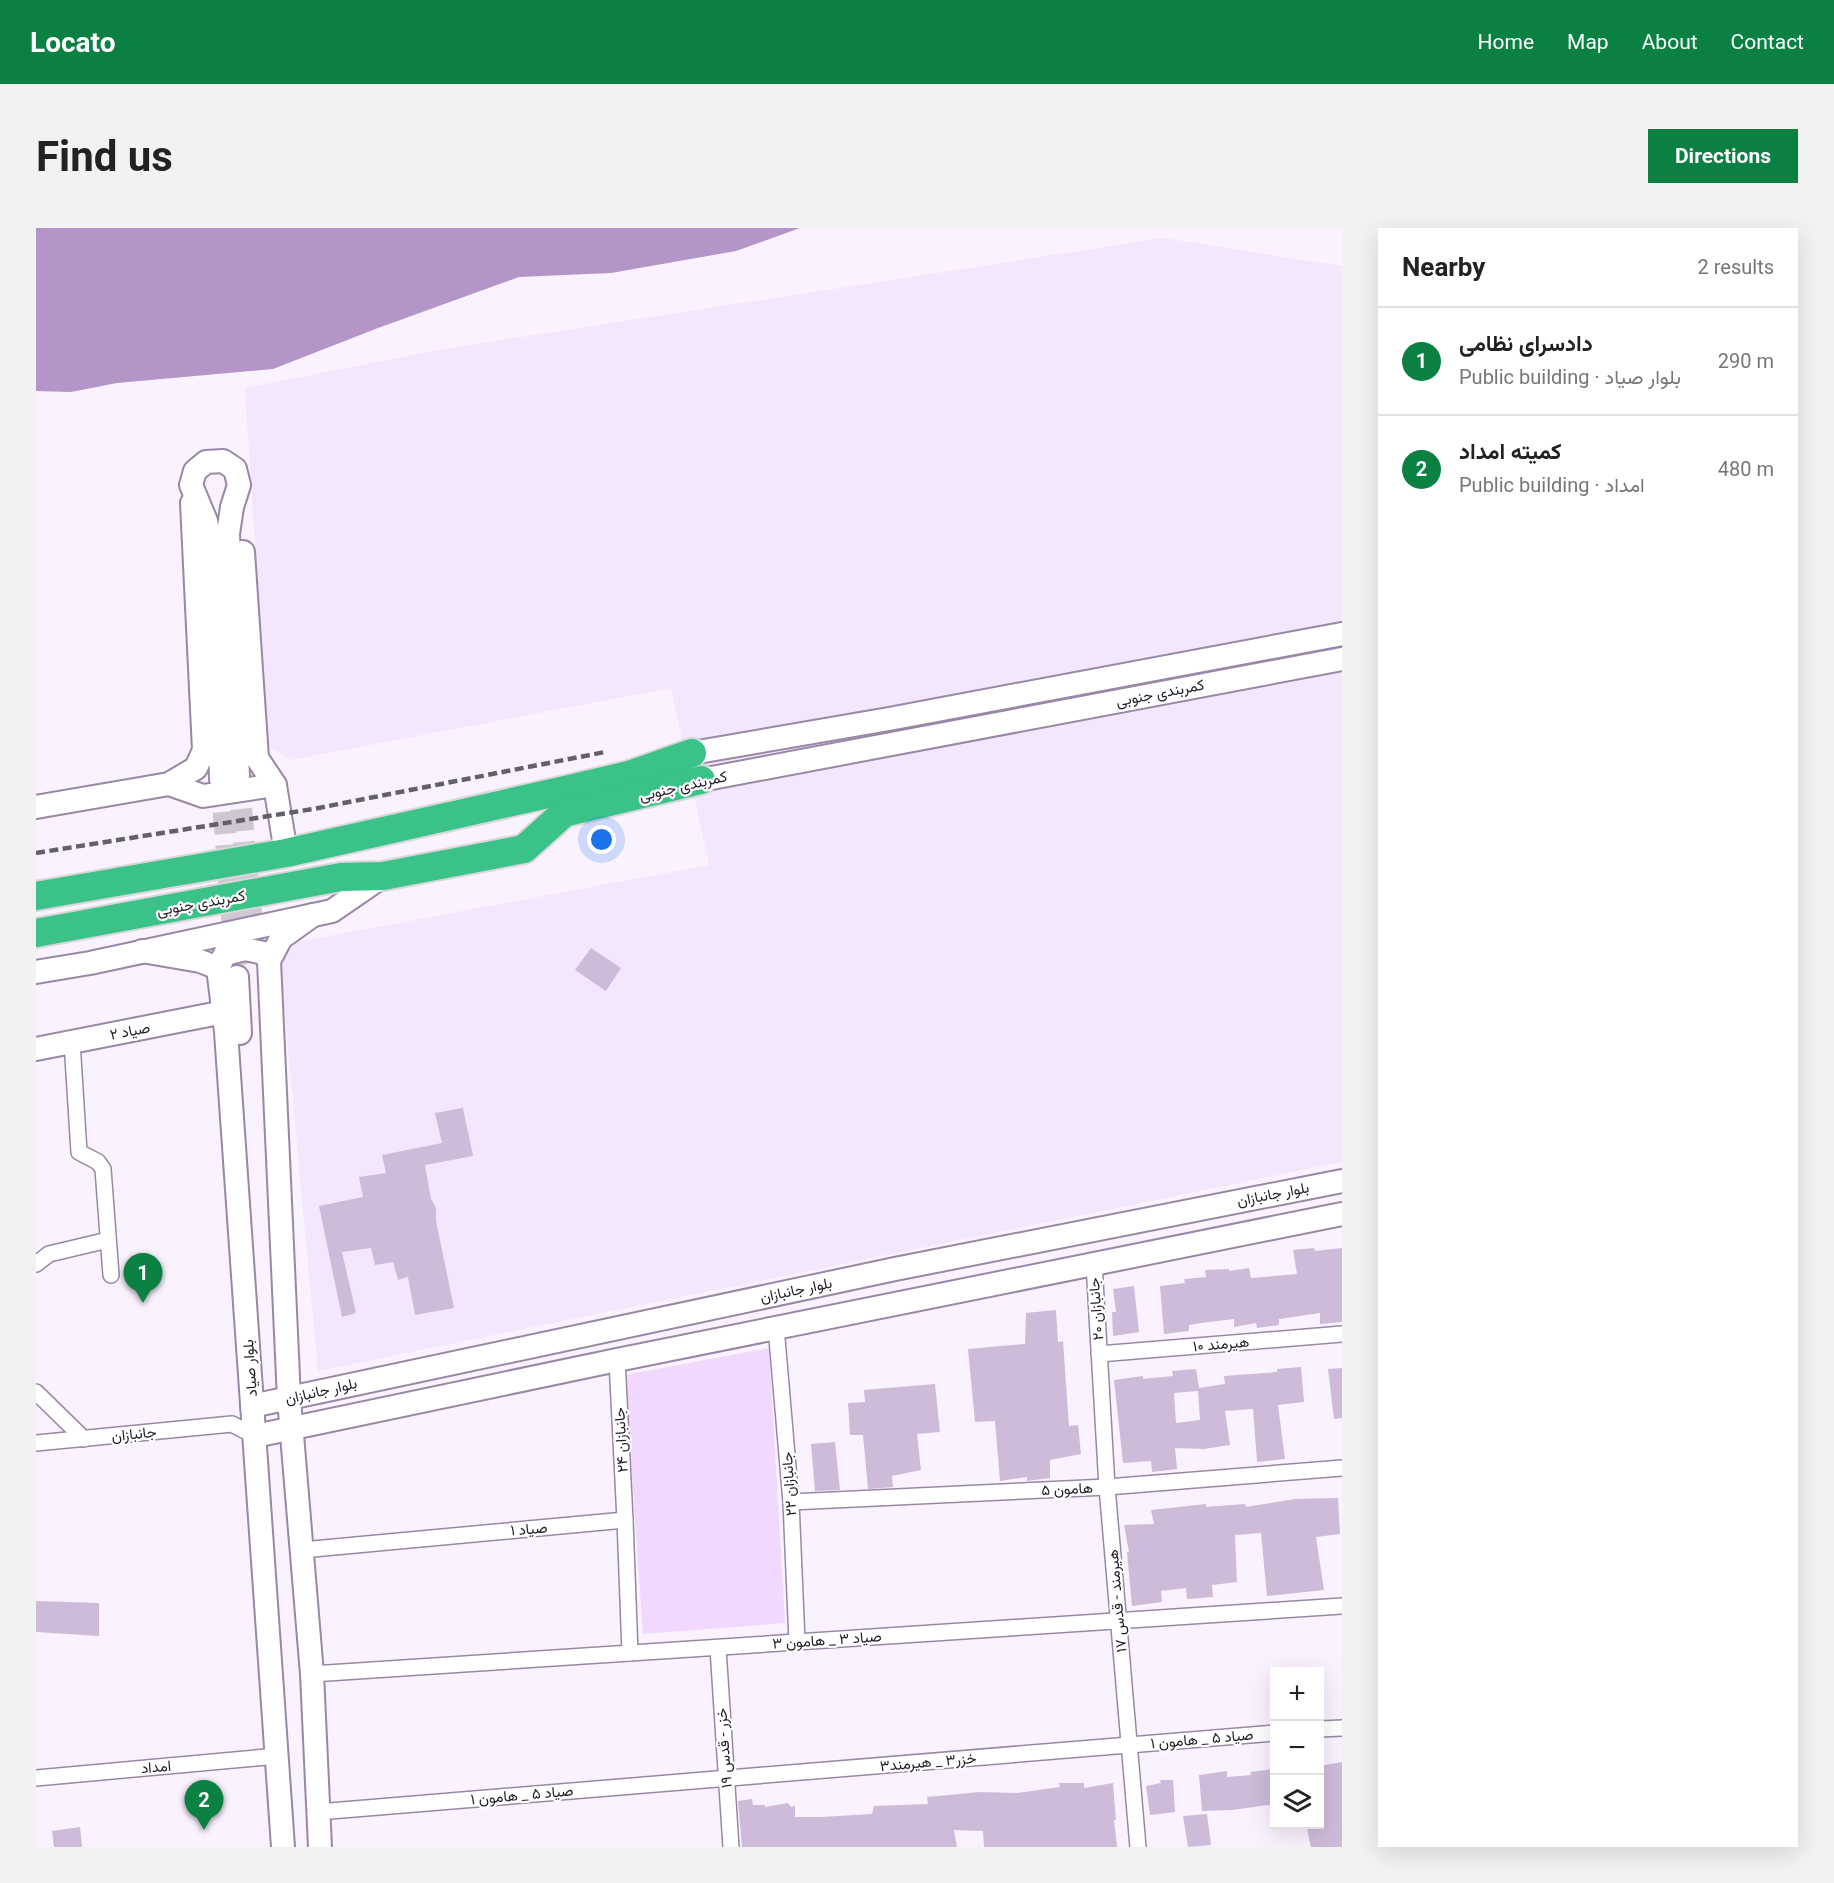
<!DOCTYPE html>
<html lang="en">
<head>
<meta charset="utf-8">
<style>
  :root { --surface:#fff; --page:#f2f2f2; --text:#222; --muted:#767676; --line:#e0e0e0; --accent:#0b8043 }
  body { margin:0; font-family:Roboto,Vazirmatn,sans-serif; background:var(--page); color:var(--text) }
  .controls { position:absolute; right:18px; bottom:18px; display:grid; overflow:hidden; border-radius:0px; box-shadow:0 6px 24px #0002 }
  .controls button { width:54px; height:54px; display:grid; place-items:center; padding:0; border:0; border-bottom:2px solid var(--line); background:var(--surface); color:var(--text); font:30px sans-serif }
  .you { position:absolute; left:566px; top:612px; width:21px; height:21px; margin:-15px; border:4px solid #fff; border-radius:50%; background:#1a73e8; box-shadow:0 0 0 9px #1a73e833 }
  .badge { display:grid; place-items:center; width:39px; height:39px; border-radius:50%; background:var(--accent); color:#fff; font-size:20px; font-weight:700 }
  .pin { position:absolute; translate:-50% -50px; filter:drop-shadow(0 2px 3px #0008) }
  .pin::after { content:''; position:absolute; top:32px; width:21px; height:18px; background:inherit; clip-path:polygon(0 0,100% 0,50% 100%) }
  .list { margin:0; padding:0; list-style:none }
  h2 { display:flex; justify-content:space-between; align-items:center; height:78px; margin:0; padding:0 24px; font-size:26px }
  h2 small { font-size:20px; font-weight:400; color:var(--muted) }
  .list li { display:grid; grid-template-columns:39px 1fr auto; gap:18px; align-items:center; box-sizing:border-box; height:108px; padding:0 24px; border-top:2px solid var(--line) }
  .list b { display:block; font-size:22px; white-space:nowrap }
  .list p { margin:0; font-size:20px; white-space:nowrap; color:var(--muted) }
  .list em { font-size:20px; font-style:normal; color:var(--muted) }
  .icon { flex:none; width:33px; height:33px; fill:none; stroke:currentColor; stroke-width:2; stroke-linecap:round; stroke-linejoin:round }
  .map { position:relative; flex:none; width:1306px; height:1619px; overflow:hidden; border-radius:0px }
  header { display:flex; align-items:center; gap:36px; box-sizing:border-box; height:84px; padding:0 30px; background:var(--accent); color:#fff }
  header strong { font-size:28px }
  nav { display:flex; gap:33px; margin-inline-start:auto; font-size:21px }
  .intro { display:flex; align-items:center; justify-content:space-between; box-sizing:border-box; height:144px; padding:0 36px }
  h1 { margin:0; font-size:42px }
  .button { padding:15px 27px; border-radius:0px; background:var(--accent); color:#fff; font-size:21px; font-weight:700 }
  main { display:flex; gap:36px; padding:0 36px }
  aside { flex:1; background:var(--surface); border-radius:0px; box-shadow:0 6px 24px #0002 }
  .map>svg:first-child { display:block }
  .built { fill:#f4e6fd }
  .green { fill:#f0d8ff }
  .water { fill:#b495c7 }
  .building { fill:#cebbd9; fill-rule:evenodd }
  .lines { fill:none; stroke-linecap:round; stroke-linejoin:round }
  .secondary-tunnel { stroke:#cfc7d4; stroke-width:22; stroke-dasharray:22 11; stroke-linecap:butt }
  .street-casing { stroke:#9988a5; stroke-width:18 }
  .secondary-casing { stroke:#9988a5; stroke-width:26 }
  .highway-casing { stroke:#d7d6d8; stroke-width:32 }
  .street { stroke:#fff; stroke-width:15 }
  .secondary { stroke:#fff; stroke-width:22 }
  .highway { stroke:#3bc288; stroke-width:28 }
  .rail { stroke:#665e6b; stroke-width:4.5; stroke-dasharray:9 4.5; stroke-linecap:butt }
  .labels { text-anchor:middle; dominant-baseline:central; stroke-width:4.5; stroke-linejoin:round; paint-order:stroke }
  .street-label { font-size:15px; fill:#231c28; stroke:#fff }
</style>
</head>
<body>
<header>
<strong>Locato</strong>
<nav><a>Home</a><a>Map</a><a>About</a><a>Contact</a></nav>
</header>
<div class="intro"><h1>Find us</h1><a class="button">Directions</a></div>
<main>
<div class="map">
<svg width="1306" height="1619" viewBox="0 0 1306 1619">
  <rect width="100%" height="100%" fill="#faf2ff"/>
  <!-- built -->
  <path class="built" d="M 1127,10 L 1306,38 L 1306,934 L 282,1143 L 244,733 L 261,714 L 673,637 L 635,460 L 254,532 L 232,517 L 209,160 L 408,121 Z"/>
  <!-- green -->
  <path class="green" d="M 733,1120 L 749,1395 L 607,1406 L 589,1147 Z"/>
  <!-- water -->
  <path class="water" d="M 0,0 L 764,0 L 700,23 L 575,45 L 483,49 L 342,100 L 237,141 L 81,155 L 35,164 L 0,163 Z"/>
  <!-- building -->
  <g class="building">
    <path d="M 555,720 L 585,740 L 570,763 L 539,742 Z"/>
    <path d="M 427,880 L 437,928 L 389,937 L 395,971 L 400,980 L 400,993 L 418,1080 L 379,1087 L 372,1049 L 362,1052 L 357,1034 L 339,1037 L 335,1020 L 306,1024 L 320,1085 L 306,1089 L 283,978 L 327,969 L 323,949 L 350,945 L 346,927 L 406,915 L 399,885 Z"/>
    <path d="M 1278,1020 L 1279,1023 L 1306,1020 L 1306,1094 L 1284,1096 L 1284,1085 L 1243,1091 L 1243,1097 L 1221,1100 L 1220,1095 L 1198,1099 L 1198,1091 L 1165,1095 L 1153,1097 L 1153,1103 L 1128,1106 L 1124,1058 L 1149,1055 L 1148,1051 L 1170,1049 L 1169,1042 L 1193,1041 L 1193,1043 L 1213,1040 L 1215,1050 L 1261,1046 L 1257,1022 Z"/>
    <path d="M 1098,1058 L 1103,1104 L 1077,1108 L 1076,1084 L 1080,1084 L 1077,1061 Z"/>
    <path d="M 1020,1082 L 1022,1114 L 1027,1113 L 1033,1198 L 1042,1197 L 1045,1226 L 1014,1232 L 1014,1250 L 991,1253 L 991,1249 L 964,1253 L 959,1193 L 939,1194 L 932,1121 L 989,1116 L 990,1085 Z"/>
    <path d="M 1265,1139 L 1268,1174 L 1242,1177 L 1249,1231 L 1221,1234 L 1217,1181 L 1189,1183 L 1194,1217 L 1168,1221 L 1139,1220 L 1141,1241 L 1116,1244 L 1115,1233 L 1087,1235 L 1078,1152 L 1107,1148 L 1107,1151 L 1137,1148 L 1136,1143 L 1160,1141 L 1163,1160 L 1189,1156 L 1188,1148 L 1241,1144 L 1241,1141 ZM 1162,1163 L 1164,1192 L 1140,1195 L 1138,1165 Z"/>
    <path d="M 1306,1140 L 1306,1190 L 1298,1191 L 1292,1141 Z"/>
    <path d="M 899,1156 L 904,1204 L 881,1206 L 885,1242 L 856,1248 L 857,1259 L 832,1261 L 827,1207 L 814,1207 L 812,1175 L 829,1174 L 828,1162 Z"/>
    <path d="M 799,1214 L 804,1262 L 779,1263 L 775,1216 Z"/>
    <path d="M 1302,1270 L 1304,1306 L 1280,1309 L 1288,1362 L 1231,1368 L 1225,1305 L 1199,1307 L 1201,1354 L 1176,1357 L 1177,1369 L 1151,1371 L 1150,1360 L 1125,1363 L 1126,1374 L 1096,1378 L 1091,1324 L 1093,1324 L 1088,1297 L 1118,1296 L 1115,1282 L 1170,1276 L 1170,1279 L 1209,1276 L 1210,1279 L 1259,1271 Z"/>
    <path d="M 0,1373 L 63,1375 L 63,1408 L 0,1404 Z"/>
    <path d="M 1306,1534 L 1306,1619 L 1275,1619 L 1270,1596 L 1284,1596 L 1284,1538 Z"/>
    <path d="M 1239,1541 L 1239,1576 L 1196,1582 L 1166,1583 L 1163,1547 L 1191,1543 L 1191,1549 L 1215,1547 L 1214,1544 Z"/>
    <path d="M 1124,1552 L 1137,1552 L 1139,1584 L 1114,1587 L 1110,1558 L 1125,1555 Z"/>
    <path d="M 1023,1555 L 1048,1555 L 1048,1560 L 1077,1555 L 1080,1592 L 1078,1592 L 1081,1619 L 948,1619 L 947,1603 L 918,1602 L 921,1619 L 706,1619 L 702,1573 L 716,1571 L 717,1577 L 729,1577 L 729,1579 L 752,1575 L 755,1579 L 759,1578 L 759,1589 L 785,1589 L 836,1586 L 838,1578 L 892,1576 L 891,1569 L 944,1564 L 981,1565 L 1024,1559 Z"/>
    <path d="M 1171,1586 L 1175,1617 L 1152,1619 L 1147,1588 Z"/>
    <path d="M 44,1599 L 46,1619 L 18,1619 L 16,1603 Z"/>
  </g>
  <g class="lines">
    <!-- secondary-tunnel -->
    <g class="secondary-tunnel">
      <path d="M 202,548 L 220,742"/>
      <path d="M 185,551 L 201,749"/>
    </g>
    <defs>
      <g id="street">
        <path d="M 36,814 L 43,924 L 62,934 L 67,941 L 75,1047"/>
        <path d="M 1058,1035 L 1071,1259 L 1102,1619"/>
        <path d="M 0,1036 L 13,1026 L 72,1012"/>
        <path d="M 740,1099 L 755,1274 L 761,1414"/>
        <path d="M 1063,1126 L 1306,1106"/>
        <path d="M 581,1132 L 589,1292"/>
        <path d="M 0,1164 L 48,1211"/>
        <path d="M 0,1215 L 196,1196 L 219,1208"/>
        <path d="M 755,1274 L 1071,1259 L 1306,1240"/>
        <path d="M 266,1322 L 589,1292 L 594,1425"/>
        <path d="M 682,1420 L 695,1619"/>
        <path d="M 276,1446 L 1306,1378"/>
        <path d="M 1284,1501 L 1306,1500"/>
        <path d="M 0,1550 L 241,1528"/>
        <path d="M 282,1584 L 1238,1505"/>
      </g>
      <g id="secondary">
        <path d="M 207,324 L 221,530 L 239,557 L 250,625"/>
        <path d="M 656,525 L 853,491 L 1306,406"/>
        <path d="M 185,551 L 177,324 L 170,293 L 155,257 L 159,243 L 170,234 L 187,233 L 199,241 L 203,257 L 196,279 L 192,306 L 202,548"/>
        <path d="M 665,552 L 1306,431"/>
        <path d="M 133,556 L 167,568 L 239,557"/>
        <path d="M 0,579 L 133,556 L 160,540 L 168,522 L 156,275"/>
        <path d="M 277,687 L 245,710 L 233,733 L 253,1171 L 276,1446 L 284,1619"/>
        <path d="M 106,723 L 164,733 L 182,740 L 190,804 L 247,1619"/>
        <path d="M 182,740 L 189,726 L 209,721 L 228,725 L 233,733"/>
        <path d="M 0,744 L 54,735 L 296,683 L 347,648"/>
        <path d="M 201,749 L 204,805"/>
        <path d="M 0,821 L 188,784"/>
        <path d="M 216,1178 L 859,1041 L 1306,953"/>
        <path d="M 219,1208 L 581,1132 L 1306,986"/>
      </g>
      <g id="highway">
        <path d="M 0,668 L 250,625 L 525,563 L 593,547 L 656,525"/>
        <path d="M 0,705 L 305,649 L 347,648 L 488,621 L 528,585 L 665,552"/>
      </g>
    </defs>
    <!-- street casing -->
    <use href="#street" class="street-casing"/>
    <!-- secondary casing -->
    <use href="#secondary" class="secondary-casing"/>
    <!-- highway casing -->
    <use href="#highway" class="highway-casing"/>
    <!-- street -->
    <use href="#street" class="street"/>
    <!-- secondary -->
    <use href="#secondary" class="secondary"/>
    <!-- highway -->
    <use href="#highway" class="highway"/>
    <!-- rail -->
    <path class="rail" d="M 0,625 L 277,581 L 569,524"/>
  </g>
  <g class="labels">
    <!-- street labels -->
    <g class="street-label">
      <text transform="translate(1124 465) rotate(-11)">کمربندی جنوبی</text>
      <text transform="translate(647 558) rotate(-13)">کمربندی جنوبی</text>
      <text transform="translate(165 675) rotate(-10)">کمربندی جنوبی</text>
      <text transform="translate(94 803) rotate(-11)">صیاد ۲</text>
      <text transform="translate(1237 966) rotate(-11)">بلوار جانبازان</text>
      <text transform="translate(760 1062) rotate(-12)">بلوار جانبازان</text>
      <text transform="translate(1060 1081) rotate(-94)">جانبازان ۲۰</text>
      <text transform="translate(1185 1116) rotate(-5)">هیرمند ۱۰</text>
      <text transform="translate(214 1140) rotate(-94)">بلوار صیاد</text>
      <text transform="translate(285 1163) rotate(-13)">بلوار جانبازان</text>
      <text transform="translate(98 1206) rotate(-6)">جانبازان</text>
      <text transform="translate(585 1212) rotate(-93)">جانبازان ۲۴</text>
      <text transform="translate(753 1256) rotate(-94)">جانبازان ۲۲</text>
      <text transform="translate(1031 1261) rotate(-3)">هامون ۵</text>
      <text transform="translate(493 1301) rotate(-5)">صیاد ۱</text>
      <text transform="translate(1081 1373) rotate(-95)">هیرمند - قدس ۱۷</text>
      <text transform="translate(791 1412) rotate(-4)">صیاد ۳ _ هامون ۳</text>
      <text transform="translate(1166 1511) rotate(-5)">صیاد ۵ _ هامون ۱</text>
      <text transform="translate(688 1520) rotate(-94)">خزر - قدس ۱۹</text>
      <text transform="translate(892 1534) rotate(-5)">خزر۳ _ هیرمند۳</text>
      <text transform="translate(120 1539) rotate(-5)">امداد</text>
      <text transform="translate(486 1567) rotate(-5)">صیاد ۵ _ هامون ۱</text>
    </g>
  </g>
</svg>
<div class="controls">
<button>+</button>
<button>−</button>
<button><svg class="icon" aria-label="layers" viewBox="0 0 24 24"><path d="M12 4l9 5-9 5-9-5zM3 14l9 5 9-5"/></svg></button>
</div>
<div class="you"></div>
<div class="pin badge" style="left:107px;top:1075px">1</div>
<div class="pin badge" style="left:168px;top:1602px">2</div>
</div>
<aside>
<h2>Nearby<small>2 results</small></h2>
<ul class="list">
<li><span class="badge">1</span><div><b>دادسرای نظامی</b><p>Public building · بلوار صیاد</p></div><em>290 m</em></li>
<li><span class="badge">2</span><div><b>کمیته امداد</b><p>Public building · امداد</p></div><em>480 m</em></li>
</ul>
</aside>
</main>
</body>
</html>
